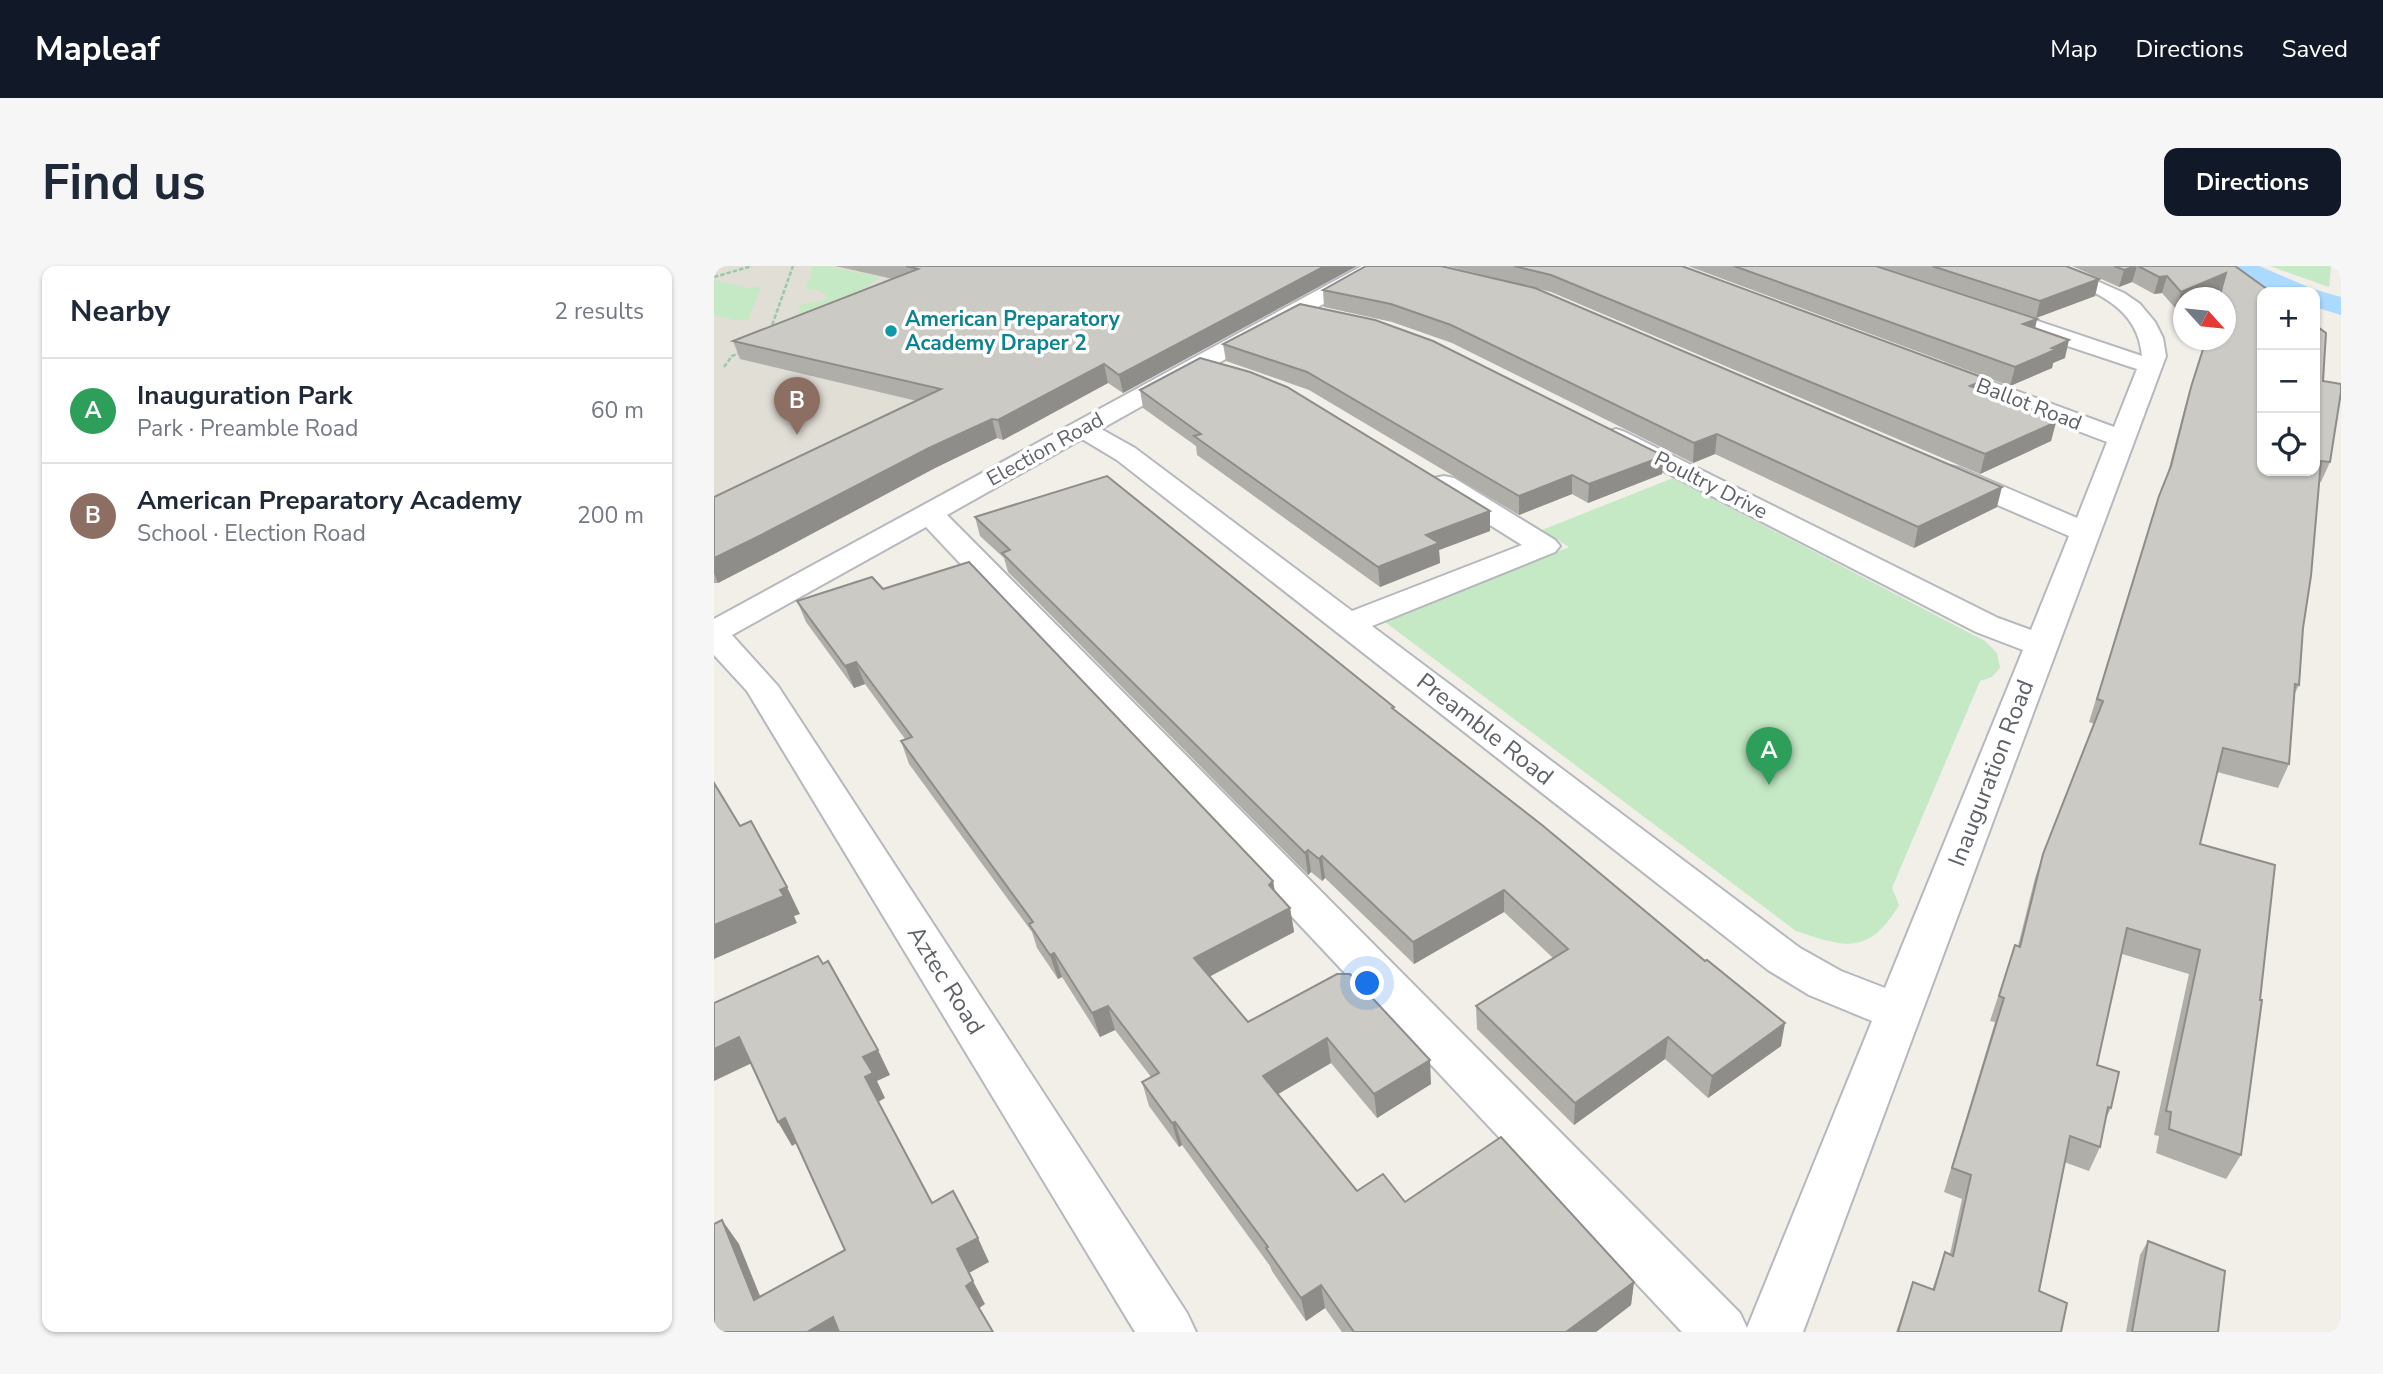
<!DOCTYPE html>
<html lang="en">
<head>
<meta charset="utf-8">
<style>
  :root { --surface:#fff; --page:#f6f6f7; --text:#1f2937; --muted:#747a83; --line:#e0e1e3; --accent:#111827 }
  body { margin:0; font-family:"Nunito Sans",sans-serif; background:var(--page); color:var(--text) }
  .controls { position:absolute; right:21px; top:21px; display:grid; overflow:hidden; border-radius:14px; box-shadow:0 2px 5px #0004 }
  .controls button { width:63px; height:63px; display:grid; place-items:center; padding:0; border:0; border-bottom:2px solid var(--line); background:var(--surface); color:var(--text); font:35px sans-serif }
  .compass { position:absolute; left:1459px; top:21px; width:63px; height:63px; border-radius:50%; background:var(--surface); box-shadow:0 2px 5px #0004; rotate:117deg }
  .you { position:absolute; left:654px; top:718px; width:24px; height:24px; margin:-18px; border:5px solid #fff; border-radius:50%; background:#1a73e8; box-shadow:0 0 0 10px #1a73e833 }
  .badge { display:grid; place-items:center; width:46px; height:46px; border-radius:50%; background:var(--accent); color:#fff; font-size:23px; font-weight:700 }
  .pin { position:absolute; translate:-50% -58px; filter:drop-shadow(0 2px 4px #0008) }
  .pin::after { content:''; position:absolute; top:37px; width:24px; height:21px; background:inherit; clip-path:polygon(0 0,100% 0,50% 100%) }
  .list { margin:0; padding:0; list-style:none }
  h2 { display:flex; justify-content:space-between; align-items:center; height:91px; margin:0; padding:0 28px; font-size:30px }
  h2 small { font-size:23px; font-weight:400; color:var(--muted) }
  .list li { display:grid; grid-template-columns:46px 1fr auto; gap:21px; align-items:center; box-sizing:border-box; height:105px; padding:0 28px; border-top:2px solid var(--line) }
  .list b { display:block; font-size:26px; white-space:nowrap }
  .list p { margin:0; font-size:23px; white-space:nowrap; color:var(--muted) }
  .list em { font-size:23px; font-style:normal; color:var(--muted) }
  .icon { flex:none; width:38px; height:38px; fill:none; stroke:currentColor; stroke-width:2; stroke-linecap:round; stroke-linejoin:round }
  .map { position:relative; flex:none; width:1627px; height:1066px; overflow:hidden; border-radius:14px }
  header { display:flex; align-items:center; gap:42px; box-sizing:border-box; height:98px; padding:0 35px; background:var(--accent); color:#fff }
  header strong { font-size:33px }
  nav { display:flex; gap:38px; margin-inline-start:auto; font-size:24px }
  .intro { display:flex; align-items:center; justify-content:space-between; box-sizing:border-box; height:168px; padding:0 42px }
  h1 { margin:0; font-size:49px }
  .button { padding:18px 32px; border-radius:14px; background:var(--accent); color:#fff; font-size:24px; font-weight:700 }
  main { display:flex; gap:42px; padding:0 42px }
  aside { flex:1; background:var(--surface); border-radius:14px; box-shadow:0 2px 5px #0004 }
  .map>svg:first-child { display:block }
  .education { fill:#e1ded6 }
  .green { fill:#c5e8c5 }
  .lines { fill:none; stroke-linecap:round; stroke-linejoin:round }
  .canal { fill:#aadaff; fill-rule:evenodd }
  .minor-casing { stroke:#b5b8bc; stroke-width:4 }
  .path { stroke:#9cc7a9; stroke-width:2.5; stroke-dasharray:4.5 2; stroke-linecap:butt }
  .minor { fill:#fff; fill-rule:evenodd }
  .wall { fill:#afaea9 }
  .shaded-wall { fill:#8f8d8a }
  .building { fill:#cccac5; stroke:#8f8d8a; stroke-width:2 }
  .culture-dot { fill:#0f9aa8; stroke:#fff; stroke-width:2.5 }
  .labels { text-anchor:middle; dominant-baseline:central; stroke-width:7; stroke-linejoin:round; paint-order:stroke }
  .far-culture-label { font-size:21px; font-weight:bold; fill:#0d838f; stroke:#fff; text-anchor:start }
  .far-street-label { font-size:21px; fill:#5f6368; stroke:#fff }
  .street-label { font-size:24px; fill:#5f6368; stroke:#fff }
</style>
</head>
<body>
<header>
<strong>Mapleaf</strong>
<nav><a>Map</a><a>Directions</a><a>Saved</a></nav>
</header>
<div class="intro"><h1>Find us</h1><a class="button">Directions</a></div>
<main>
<aside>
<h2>Nearby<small>2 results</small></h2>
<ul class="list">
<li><span class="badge" style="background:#2e9e5b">A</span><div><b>Inauguration Park</b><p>Park · Preamble Road</p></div><em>60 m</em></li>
<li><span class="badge" style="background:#8d6e63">B</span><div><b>American Preparatory Academy</b><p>School · Election Road</p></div><em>200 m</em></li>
</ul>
</aside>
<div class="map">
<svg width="1627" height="1066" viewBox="0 0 1627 1066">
  <rect width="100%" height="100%" fill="#f1efe8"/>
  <!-- education -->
  <path class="education" d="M 0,0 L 510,0 L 0,250 Z"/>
  <!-- green -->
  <g class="green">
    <path d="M 99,0 L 114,0 L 166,11 L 151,22 L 151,29 L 78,70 L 86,39 L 110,34 L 113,29 L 104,24 L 92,23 Z"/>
    <path d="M 1556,0 L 1617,0 L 1615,21 Z"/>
    <path d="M 0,14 L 34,22 L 47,20 L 35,53 L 21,54 L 0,49 Z"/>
    <path d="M 959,212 L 1271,375 L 1283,387 L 1286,402 L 1278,411 L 1266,415 L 1178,622 L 1185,639 C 1155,689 1132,682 1082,665 L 671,356 L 855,281 L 828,264 Z"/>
  </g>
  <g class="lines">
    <!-- canal -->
    <path class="canal" d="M 1509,0 L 1545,0 L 1599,23 L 1627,31 L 1627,49 L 1601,41 L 1601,26 L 1564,26 L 1513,6 Z"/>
    <defs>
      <path id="minor" d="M 648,0 L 673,0 L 670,4 L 387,163 L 421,182 L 638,345 L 808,279 L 720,224 L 716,218 L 720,212 L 730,210 L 740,212 L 841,274 L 846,280 L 841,286 L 658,360 L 1086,682 L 1127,705 L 1171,722 L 1309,384 L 1262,366 L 893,176 L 889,171 L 893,166 L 902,163 L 911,166 L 1284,352 L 1317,364 L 1355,270 L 1226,214 L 1222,208 L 1226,202 L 1236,200 L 1246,202 L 1363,252 L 1393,176 L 1214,108 L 1210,103 L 1214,98 L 1230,98 L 1400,161 L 1423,103 L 1263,50 L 1260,45 L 1263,40 L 1279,40 L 1428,90 C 1424,35 1369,21 1324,4 L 1321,0 L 1349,0 L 1410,27 L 1426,38 L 1441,56 L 1449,72 L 1452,90 L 1089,1066 L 968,1066 L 212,261 L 18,369 L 64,420 L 473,1047 L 482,1066 L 421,1066 L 33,425 L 0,389 L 0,353 ZM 368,173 L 403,194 L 1054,704 L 1095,729 L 1158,755 L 1033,1062 L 1026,1047 L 233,249 Z"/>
    </defs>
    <!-- minor casing -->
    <use href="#minor" class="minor-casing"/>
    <!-- path -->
    <g class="path">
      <path d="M 0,11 L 38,0"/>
      <path d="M 56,65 L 79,0"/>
      <path d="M 10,101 L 18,90 L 29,86"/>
    </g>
    <!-- minor -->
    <use href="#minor" class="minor"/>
  </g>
  <!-- wall -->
  <g class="wall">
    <path d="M 121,0 L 643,0 L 409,127 L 394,117 L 289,174 L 283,172 L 221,202 L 60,288 L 4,317 L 0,317 L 0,231 L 203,135 L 26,93 L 19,75 L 179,13 Z"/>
    <path d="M 733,0 L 968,0 L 1273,113 L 1270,125 L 1342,156 L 1337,175 L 1266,208 L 837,26 L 822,22 L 1283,241 L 1200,282 L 1001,188 L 979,197 L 738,77 L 678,56 L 610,41 L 609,24 L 810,19 Z"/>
    <path d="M 974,0 L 1162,0 L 1323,53 L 1321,63 L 1351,92 L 1339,97 L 1338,102 L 1296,120 Z"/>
    <path d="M 1165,0 L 1352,0 L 1385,13 L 1381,30 L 1322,52 Z"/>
    <path d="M 1358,0 L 1521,0 L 1609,115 L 1616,196 L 1607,216 L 1605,216 L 1589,362 L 1585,419 L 1581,427 L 1575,498 L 1564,522 L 1503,506 L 1486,578 L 1527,889 L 1512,913 L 1442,887 L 1445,870 L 1440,869 L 1475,708 L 1408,688 L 1383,799 L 1397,842 L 1391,854 L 1386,881 L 1375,905 L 1350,896 L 1325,1025 L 1347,1066 L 1182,1066 L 1199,1016 L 1218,1024 L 1231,986 L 1236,988 L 1248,933 L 1230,926 L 1281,756 L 1276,755 L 1301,679 L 1304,680 L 1321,612 L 1329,588 L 1380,458 L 1375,456 L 1438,251 L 1453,210 L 1471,140 L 1506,24 L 1489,32 L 1469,32 L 1469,40 L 1462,43 L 1448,27 L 1440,28 L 1418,16 L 1405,21 Z"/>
    <path d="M 509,78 L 948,208 L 874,237 L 858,228 L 805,249 L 595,124 L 512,95 Z"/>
    <path d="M 426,124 L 776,265 L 725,284 L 726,297 L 666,321 L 483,189 L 482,180 L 429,142 Z"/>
    <path d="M 261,251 L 681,444 L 1067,780 L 994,832 L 951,793 L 860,859 L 763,763 L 762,740 L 839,692 L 790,646 L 700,698 L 611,612 L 608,615 L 597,606 L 594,609 L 294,306 L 290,292 L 266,270 Z"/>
    <path d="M 169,323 L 559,615 L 561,626 L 576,642 L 580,666 L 495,711 L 534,756 L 623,708 L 717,818 L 663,852 L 617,797 L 564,828 L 643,925 L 691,936 L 920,1016 L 917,1039 L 882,1066 L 628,1066 L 611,1042 L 592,1055 L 558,1005 L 556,1000 L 468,879 L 465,881 L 435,840 L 428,816 L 437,811 L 401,764 L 386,771 L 348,711 L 344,713 L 323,682 L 318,666 L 195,498 L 187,475 L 191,473 L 151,418 L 140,422 L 92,356 L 83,335 Z"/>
    <path d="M 1434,975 L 1504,1066 L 1412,1066 L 1426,989 Z"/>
  </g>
  <!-- shaded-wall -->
  <g class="shaded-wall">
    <path d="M 611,0 L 643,0 L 409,127 L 405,109 Z"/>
    <path d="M 1423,0 L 1418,16 L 1405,21 L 1410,4 Z"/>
    <path d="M 1512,7 L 1506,24 L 1489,32 L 1469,32 L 1469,40 L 1462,43 L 1467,26 Z"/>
    <path d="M 1453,10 L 1448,27 L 1440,28 L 1445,11 Z"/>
    <path d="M 1385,13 L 1381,30 L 1322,52 L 1326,35 Z"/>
    <path d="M 1323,53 L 1319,71 L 1309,58 Z"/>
    <path d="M 1355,74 L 1351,92 L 1339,97 L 1338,102 L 1296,120 L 1301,101 L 1338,82 Z"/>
    <path d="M 390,98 L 394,117 L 289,174 L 284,154 Z"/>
    <path d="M 1273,113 L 1269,132 L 1256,120 Z"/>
    <path d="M 1332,149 L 1329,162 L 1342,156 L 1337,175 L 1266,208 L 1271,188 Z"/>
    <path d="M 278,153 L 283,172 L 221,202 L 60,288 L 4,317 L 0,307 L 0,292 L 215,182 Z"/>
    <path d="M 1003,168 L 1001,188 L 979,197 L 980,177 Z"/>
    <path d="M 950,190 L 948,208 L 874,237 L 875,218 Z"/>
    <path d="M 858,209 L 858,228 L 805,249 L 805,230 Z"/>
    <path d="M 1288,221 L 1283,241 L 1200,282 L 1204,261 Z"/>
    <path d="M 776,245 L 776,265 L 725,284 L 726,297 L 666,321 L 664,301 L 712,269 Z"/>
    <path d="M 142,396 L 151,418 L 140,422 L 131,400 Z"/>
    <path d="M 594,584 L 597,606 L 594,609 L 591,587 Z"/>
    <path d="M 608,590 L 611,612 L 608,615 L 605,593 Z"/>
    <path d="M 559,615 L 563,639 L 555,619 Z"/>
    <path d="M 73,621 L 86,648 L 80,650 L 83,657 L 0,693 L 0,659 Z"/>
    <path d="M 790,624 L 790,646 L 700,698 L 699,676 Z"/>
    <path d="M 576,642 L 580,666 L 485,716 L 480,692 Z"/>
    <path d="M 340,687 L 348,711 L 344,713 L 336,689 Z"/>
    <path d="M 394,740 L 401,764 L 386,771 L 378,747 Z"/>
    <path d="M 1071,757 L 1067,780 L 994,832 L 998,810 Z"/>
    <path d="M 25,771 L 40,796 L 0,815 L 0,783 Z"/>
    <path d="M 954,771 L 951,793 L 860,859 L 861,837 Z"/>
    <path d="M 613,772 L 617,797 L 554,834 L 549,810 Z"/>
    <path d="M 164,784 L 176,809 L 163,815 L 171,832 L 164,836 L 151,811 L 149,791 Z"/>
    <path d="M 716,794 L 717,818 L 663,852 L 660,828 Z"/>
    <path d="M 71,852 L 85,876 L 78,880 L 64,856 Z"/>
    <path d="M 461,856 L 468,879 L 465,881 L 458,857 Z"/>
    <path d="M 8,954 L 25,978 L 57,1057 L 40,1034 Z"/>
    <path d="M 264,972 L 275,996 L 255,1007 L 243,983 Z"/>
    <path d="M 259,1015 L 271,1038 L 264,1043 L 252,1020 Z"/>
    <path d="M 920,1016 L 917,1039 L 882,1066 L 852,1066 Z"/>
    <path d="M 607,1019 L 611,1042 L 592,1055 L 587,1032 Z"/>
    <path d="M 119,1051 L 129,1066 L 93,1066 Z"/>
  </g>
  <!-- building -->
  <g class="building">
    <path d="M 192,0 L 611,0 L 405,109 L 390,98 L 284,154 L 278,153 L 215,182 L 51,267 L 0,292 L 0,231 L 227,123 L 19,75 L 204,3 Z"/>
    <path d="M 652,0 L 727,0 L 821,22 L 1288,221 L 1204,261 L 1003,168 L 980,177 L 737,59 L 677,38 L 609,24 Z"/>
    <path d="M 800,0 L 968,0 L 1273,113 L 1256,120 L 1332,149 L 1329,151 L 1342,156 L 1271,188 L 837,9 Z"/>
    <path d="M 1020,0 L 1162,0 L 1323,53 L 1309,58 L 1355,74 L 1338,82 L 1343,83 L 1301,101 Z"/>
    <path d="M 1218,0 L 1352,0 L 1385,13 L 1326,35 Z"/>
    <path d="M 1400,0 L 1422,0 L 1410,4 Z"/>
    <path d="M 1424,0 L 1521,0 L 1557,26 L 1548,26 L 1548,205 L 1601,205 L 1601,59 L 1612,67 L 1609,115 L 1627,118 L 1627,126 L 1616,196 L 1607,195 L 1597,310 L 1589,362 L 1585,419 L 1581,418 L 1575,498 L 1509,482 L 1486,578 L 1561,599 L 1546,734 L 1548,734 L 1527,889 L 1455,863 L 1457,846 L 1452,845 L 1486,684 L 1413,662 L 1383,799 L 1405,806 L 1397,842 L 1394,841 L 1386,881 L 1356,870 L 1325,1025 L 1353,1037 L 1347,1066 L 1184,1066 L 1199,1016 L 1220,1024 L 1231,986 L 1239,990 L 1257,909 L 1238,902 L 1290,732 L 1285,730 L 1301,679 L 1306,681 L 1329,588 L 1389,435 L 1383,433 L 1445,230 L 1457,200 L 1477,121 L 1492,74 L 1511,74 L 1511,32 L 1505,32 L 1512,7 L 1467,26 L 1453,10 L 1445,11 Z"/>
    <path d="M 586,38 L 661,54 L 719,75 L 950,190 L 875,218 L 858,209 L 805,230 L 593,106 L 509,78 Z"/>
    <path d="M 486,92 L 536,106 L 573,121 L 776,245 L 712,269 L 725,277 L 664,301 L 480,170 L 487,168 L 426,124 Z"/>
    <path d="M 393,210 L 680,441 L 678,442 L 828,559 L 991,695 L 993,694 L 1071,757 L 998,810 L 954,771 L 861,837 L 762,740 L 854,683 L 790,624 L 699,676 L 608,590 L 605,593 L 594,584 L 591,587 L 288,287 L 296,284 L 261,251 Z"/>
    <path d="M 255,296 L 559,615 L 555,619 L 576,642 L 480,692 L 534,756 L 623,708 L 636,708 L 716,794 L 660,828 L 613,772 L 549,810 L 643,925 L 669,908 L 691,936 L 787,871 L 920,1016 L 852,1066 L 640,1066 L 607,1019 L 587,1032 L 552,982 L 554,981 L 461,856 L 458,857 L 428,816 L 445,807 L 394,740 L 378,747 L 340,687 L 336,689 L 315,658 L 319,656 L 187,475 L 198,471 L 142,396 L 131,400 L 83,335 L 158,311 L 169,323 Z"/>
    <path d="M 0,517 L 26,560 L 37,555 L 73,621 L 66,624 L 70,630 L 0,659 Z"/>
    <path d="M 104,690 L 109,698 L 114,695 L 164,784 L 149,791 L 159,807 L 151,811 L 218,937 L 239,925 L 264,972 L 243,983 L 259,1015 L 252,1020 L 279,1066 L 125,1066 L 119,1051 L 93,1066 L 0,1066 L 0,958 L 8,954 L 40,1034 L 131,984 L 71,852 L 64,856 L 25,771 L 0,783 L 0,737 Z"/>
    <path d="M 1434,975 L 1511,1005 L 1504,1066 L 1418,1066 Z"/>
  </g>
  <!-- markers -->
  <circle class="culture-dot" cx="177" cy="65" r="7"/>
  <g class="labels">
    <!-- far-culture labels -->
    <g class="far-culture-label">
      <text x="191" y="53">American Preparatory<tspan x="191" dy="24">Academy Draper 2</tspan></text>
    </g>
    <!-- far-street labels -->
    <g class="far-street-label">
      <text transform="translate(1315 138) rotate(21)">Ballot Road</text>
      <text transform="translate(331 183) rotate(-29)">Election Road</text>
      <text transform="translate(997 219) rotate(27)">Poultry Drive</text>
    </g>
    <!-- street labels -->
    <g class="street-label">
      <text transform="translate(771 463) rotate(38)">Preamble Road</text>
      <text transform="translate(1277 507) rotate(-69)">Inauguration Road</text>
      <text transform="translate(232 714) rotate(58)">Aztec Road</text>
    </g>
  </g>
</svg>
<div class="controls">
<button>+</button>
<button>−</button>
<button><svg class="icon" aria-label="locate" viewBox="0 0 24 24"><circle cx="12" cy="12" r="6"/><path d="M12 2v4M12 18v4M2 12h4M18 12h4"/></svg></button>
</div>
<svg class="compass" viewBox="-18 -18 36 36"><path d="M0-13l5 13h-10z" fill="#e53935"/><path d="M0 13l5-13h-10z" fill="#747a83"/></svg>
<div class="you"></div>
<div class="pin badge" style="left:1055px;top:519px;background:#2e9e5b">A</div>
<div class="pin badge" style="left:83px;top:169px;background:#8d6e63">B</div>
</div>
</main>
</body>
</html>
